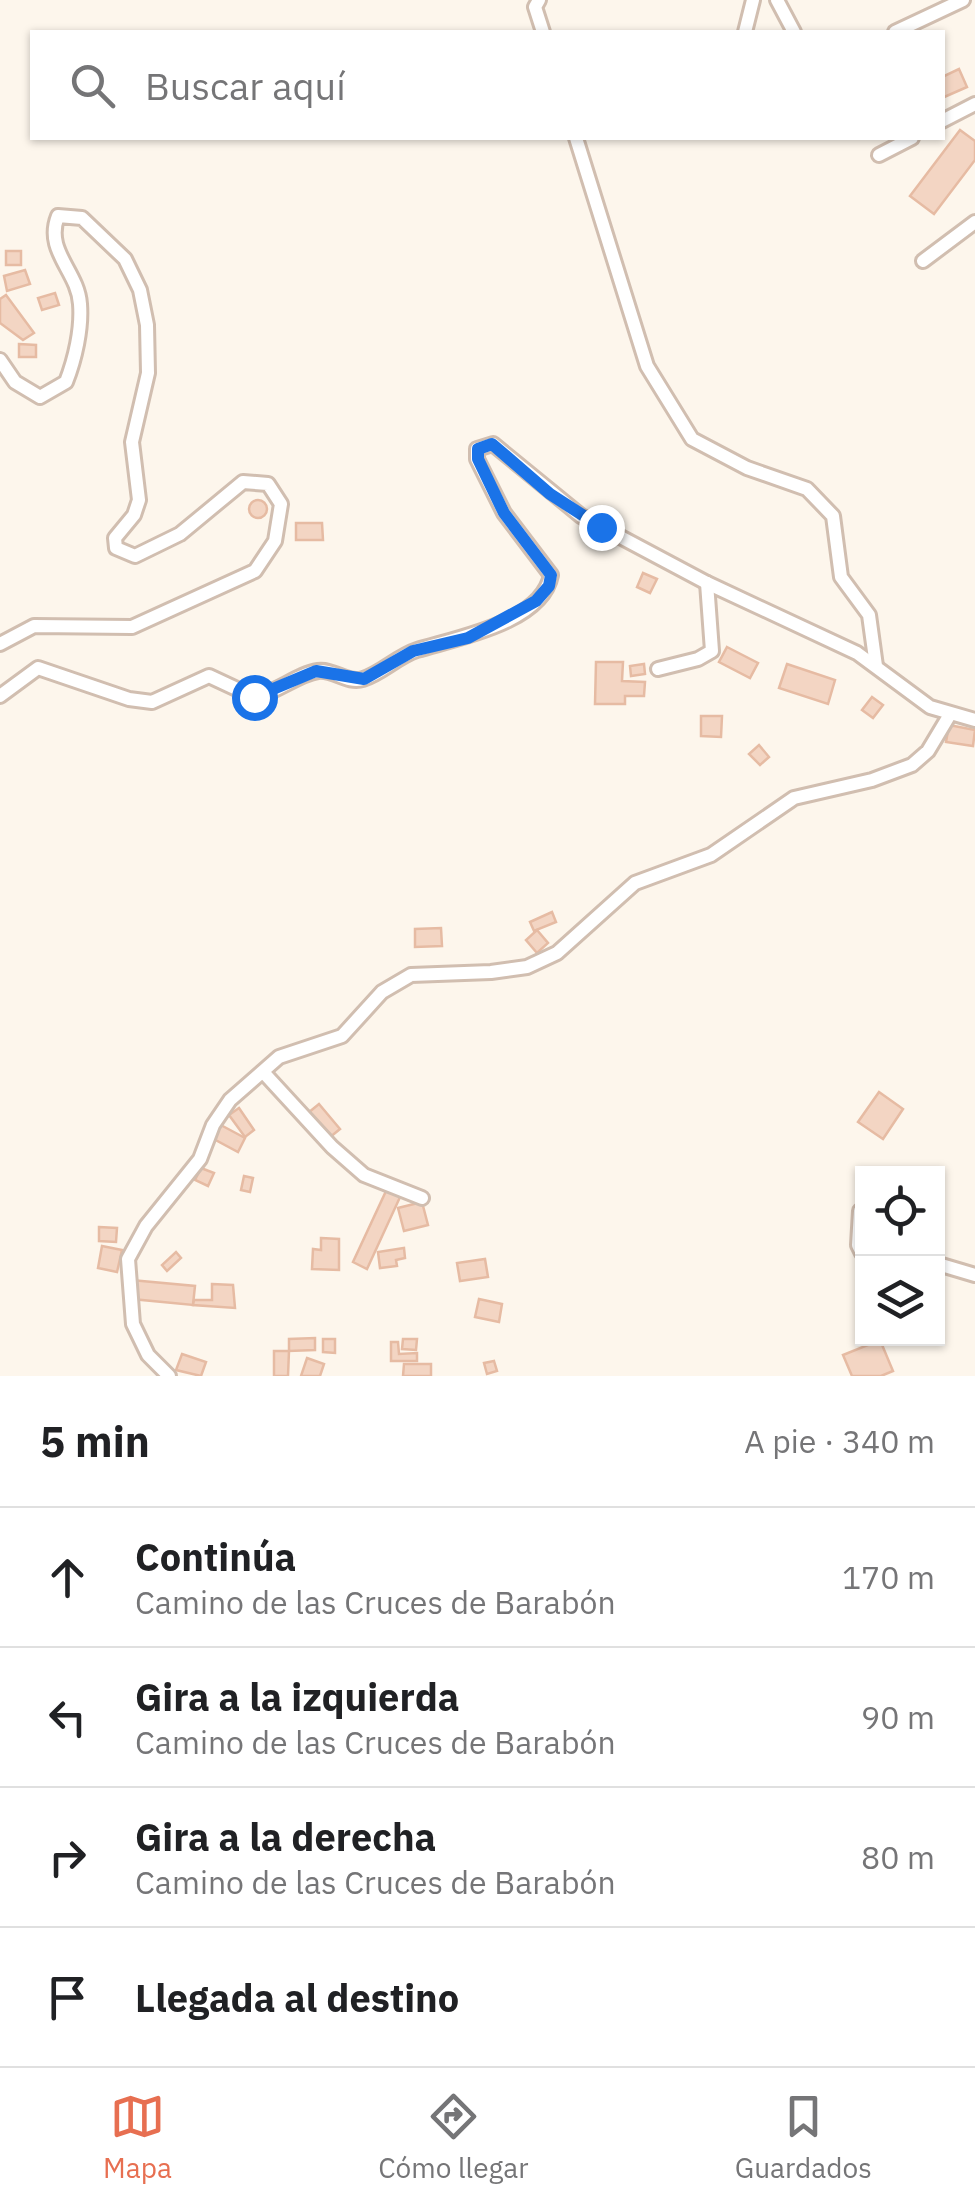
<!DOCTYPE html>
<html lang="es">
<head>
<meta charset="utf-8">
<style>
  :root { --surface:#fff; --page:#f2f2f2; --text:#202124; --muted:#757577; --line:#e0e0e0; --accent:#e76f51 }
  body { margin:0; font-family:"IBM Plex Sans",sans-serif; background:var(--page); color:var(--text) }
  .controls { position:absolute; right:30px; bottom:30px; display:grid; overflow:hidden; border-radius:0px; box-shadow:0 2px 8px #0004 }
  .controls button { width:90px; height:90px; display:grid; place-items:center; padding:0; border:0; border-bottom:2px solid var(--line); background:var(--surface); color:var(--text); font:50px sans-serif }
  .stop { position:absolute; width:30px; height:30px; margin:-22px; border:8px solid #1a73e8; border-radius:50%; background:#fff }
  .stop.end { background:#1a73e8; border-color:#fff; box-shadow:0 2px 10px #0008 }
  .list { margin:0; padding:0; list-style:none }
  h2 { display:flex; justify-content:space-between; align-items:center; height:130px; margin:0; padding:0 40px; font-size:42px }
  h2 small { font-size:32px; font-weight:400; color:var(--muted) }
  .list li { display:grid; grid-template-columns:65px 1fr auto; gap:30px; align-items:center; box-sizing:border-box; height:140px; padding:0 40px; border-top:2px solid var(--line) }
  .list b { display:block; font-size:38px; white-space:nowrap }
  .list p { margin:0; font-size:32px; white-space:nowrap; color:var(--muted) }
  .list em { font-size:32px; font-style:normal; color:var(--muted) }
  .icon { flex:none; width:55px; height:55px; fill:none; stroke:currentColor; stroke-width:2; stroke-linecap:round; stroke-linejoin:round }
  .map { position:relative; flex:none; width:975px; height:1376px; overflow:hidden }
  .search { position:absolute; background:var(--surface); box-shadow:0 2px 8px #0004; left:30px; right:30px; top:30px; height:110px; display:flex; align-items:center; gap:25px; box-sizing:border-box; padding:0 35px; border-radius:0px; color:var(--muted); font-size:38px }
  .sheet { height:690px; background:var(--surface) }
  nav { display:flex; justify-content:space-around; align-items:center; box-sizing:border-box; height:140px; border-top:2px solid var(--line); background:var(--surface); font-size:28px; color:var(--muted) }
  nav a { display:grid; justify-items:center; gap:5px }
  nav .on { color:var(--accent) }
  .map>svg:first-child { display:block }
  .building { fill:#f3d5c3; stroke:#e6bba3; stroke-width:2.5 }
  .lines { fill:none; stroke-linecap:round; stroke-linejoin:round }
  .minor-casing { stroke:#d1beb0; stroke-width:18 }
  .minor { stroke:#fff; stroke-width:12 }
  .route { stroke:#1a73e8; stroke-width:12 }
</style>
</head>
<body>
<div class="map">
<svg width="975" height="1376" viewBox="0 0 975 1376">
  <rect width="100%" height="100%" fill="#fdf6ec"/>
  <!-- building -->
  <g class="building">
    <path d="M 959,69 L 967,87 L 942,98 L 942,77 Z"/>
    <path d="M 960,130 L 975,141 L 975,160 L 934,214 L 910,196 Z"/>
    <rect x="6" y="251" width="15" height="14"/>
    <path d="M 25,270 L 30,284 L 7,291 L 4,276 Z"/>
    <path d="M 55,293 L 59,305 L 42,310 L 38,298 Z"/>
    <path d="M 6,295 L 34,333 L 23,340 L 0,323 L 0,299 Z"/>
    <path d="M 19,344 L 36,345 L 36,357 L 19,357 Z"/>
    <circle cx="258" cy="509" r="9"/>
    <path d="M 296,523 L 322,523 L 323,540 L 296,540 Z"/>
    <path d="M 643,573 L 657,579 L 650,593 L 637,587 Z"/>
    <path d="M 727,647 L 758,663 L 750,678 L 719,662 Z"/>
    <path d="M 596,662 L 623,662 L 622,681 L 645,682 L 644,696 L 625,696 L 625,704 L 595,704 Z"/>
    <path d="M 644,664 L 645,674 L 631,676 L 630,666 Z"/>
    <path d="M 787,664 L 835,680 L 828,704 L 779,688 Z"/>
    <path d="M 872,697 L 883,705 L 873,718 L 862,710 Z"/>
    <path d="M 701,716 L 722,716 L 721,737 L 701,736 Z"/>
    <path d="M 949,725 L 975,730 L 973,746 L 946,742 Z"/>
    <path d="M 759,745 L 769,757 L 760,765 L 749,754 Z"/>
    <path d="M 552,912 L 556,922 L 534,931 L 530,922 Z"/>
    <path d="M 441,928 L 442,946 L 415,947 L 415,929 Z"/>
    <path d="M 537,930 L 548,943 L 537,953 L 526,940 Z"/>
    <path d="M 879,1092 L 903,1109 L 883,1139 L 858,1122 Z"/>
    <path d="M 319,1104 L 340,1129 L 329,1138 L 308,1113 Z"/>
    <path d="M 239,1108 L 254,1130 L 245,1137 L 229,1115 Z"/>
    <path d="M 217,1123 L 245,1138 L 238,1152 L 210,1137 Z"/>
    <path d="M 201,1168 L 214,1173 L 208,1186 L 195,1180 Z"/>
    <path d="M 244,1176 L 253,1178 L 250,1192 L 241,1190 Z"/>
    <path d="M 387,1189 L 401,1195 L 367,1269 L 353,1262 Z"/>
    <path d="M 422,1202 L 428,1225 L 404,1231 L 398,1208 Z"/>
    <path d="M 99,1227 L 117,1228 L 116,1242 L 99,1241 Z"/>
    <path d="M 321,1238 L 339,1239 L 339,1270 L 312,1269 L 313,1249 L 321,1250 Z"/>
    <path d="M 102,1246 L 122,1250 L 117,1272 L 98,1268 Z"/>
    <path d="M 404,1248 L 405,1258 L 396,1260 L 397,1266 L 380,1268 L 378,1252 Z"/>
    <path d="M 176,1252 L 181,1258 L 167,1271 L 162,1265 Z"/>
    <path d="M 485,1259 L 488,1277 L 460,1281 L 457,1263 Z"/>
    <path d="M 131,1280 L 195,1286 L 193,1305 L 132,1299 Z"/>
    <path d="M 212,1284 L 233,1285 L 235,1308 L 193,1305 L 194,1300 L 212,1300 Z"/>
    <path d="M 479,1299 L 502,1304 L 499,1322 L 475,1317 Z"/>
    <path d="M 315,1338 L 315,1350 L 289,1351 L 289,1339 Z"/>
    <path d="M 323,1339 L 335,1339 L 335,1353 L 323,1352 Z"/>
    <path d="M 403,1339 L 417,1339 L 416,1350 L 402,1349 Z"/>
    <path d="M 880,1340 L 893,1371 L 881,1376 L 852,1376 L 843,1355 Z"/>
    <path d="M 391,1342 L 398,1342 L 399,1354 L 417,1353 L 417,1361 L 391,1361 Z"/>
    <path d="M 274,1351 L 289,1351 L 288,1376 L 274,1376 Z"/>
    <path d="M 182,1354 L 206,1362 L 201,1376 L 176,1370 Z"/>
    <path d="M 307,1358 L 324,1364 L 320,1376 L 301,1376 Z"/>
    <path d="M 494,1361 L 497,1371 L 487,1374 L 484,1363 Z"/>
    <path d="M 404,1364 L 431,1364 L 431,1376 L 403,1376 Z"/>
  </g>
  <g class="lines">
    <defs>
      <g id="minor">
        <path d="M 539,0 L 535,7 L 543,32"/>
        <path d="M 777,0 L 794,32"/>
        <path d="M 745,32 L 753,0"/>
        <path d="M 895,32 L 963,0"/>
        <path d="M 942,121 L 975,104"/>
        <path d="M 576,138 L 647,366 L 692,439 L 747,468 L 807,489 L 833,516 L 841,577 L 869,615 L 876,666"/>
        <path d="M 879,155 L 912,138"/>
        <path d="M 923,261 L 975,222"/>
        <path d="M 0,360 L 15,382 L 40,397 L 66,382 C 75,359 82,329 80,304 C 78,271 44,251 58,216 L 82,218 L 125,259 L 140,290 L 147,325 L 148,373 L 132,442 L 139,500 L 134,515 L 115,538 L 116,548 L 135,556 L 180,534 L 243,482 L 268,484 L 281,504 L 275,541 L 255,571 L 132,627 L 34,626 L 0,644"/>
        <path d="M 658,669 L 698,659 L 712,651 L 707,583"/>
        <path d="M 0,696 L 38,668 L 129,699 L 152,702 L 209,676 L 254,697 C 277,693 297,674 318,671 C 334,669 347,684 363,679 C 382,673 398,656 417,650 C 456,638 542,623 551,575 L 504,513 L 477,459 L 477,449 L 493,444 L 581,516 L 707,583 L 857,653 L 930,707 L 975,720"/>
        <path d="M 264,1073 L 332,1147 L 364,1175 L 422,1198"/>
        <path d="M 860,1211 L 858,1245 L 862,1253"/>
        <path d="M 938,1264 L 975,1275"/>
        <path d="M 169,1376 L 148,1355 L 133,1324 L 128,1259 L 146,1226 L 200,1159 L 213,1125 L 230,1100 L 279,1057 L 342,1036 L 382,992 L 411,975 L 491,972 L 527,967 L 557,953 L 635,883 L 711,855 L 794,798 L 872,780 L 912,765 L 928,751 L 949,716"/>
      </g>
    </defs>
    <!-- minor casing -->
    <use href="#minor" class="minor-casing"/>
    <!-- minor -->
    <use href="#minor" class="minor"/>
  </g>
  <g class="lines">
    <!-- route -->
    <path class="route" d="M 254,697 L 316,671 L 364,679 L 413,651 L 468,638 L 536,601 L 549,586 L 551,575 L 504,513 L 478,459 L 478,449 L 492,444 L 550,494 L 601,527"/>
  </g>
</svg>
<div class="controls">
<button><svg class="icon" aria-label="locate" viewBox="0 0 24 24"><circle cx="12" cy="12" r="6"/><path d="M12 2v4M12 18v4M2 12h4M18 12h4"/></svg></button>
<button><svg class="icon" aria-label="layers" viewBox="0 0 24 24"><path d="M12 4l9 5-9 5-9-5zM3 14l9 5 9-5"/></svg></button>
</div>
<div class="stop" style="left:254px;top:697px"></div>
<div class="stop end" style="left:601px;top:527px"></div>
<div class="search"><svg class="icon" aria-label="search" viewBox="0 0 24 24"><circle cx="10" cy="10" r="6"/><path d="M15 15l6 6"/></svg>Buscar aquí</div>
</div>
<section class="sheet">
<h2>5 min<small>A pie · 340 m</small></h2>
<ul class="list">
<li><svg class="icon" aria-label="ahead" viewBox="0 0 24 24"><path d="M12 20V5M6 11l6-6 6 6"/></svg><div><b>Continúa</b><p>Camino de las Cruces de Barabón</p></div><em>170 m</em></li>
<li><svg class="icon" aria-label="left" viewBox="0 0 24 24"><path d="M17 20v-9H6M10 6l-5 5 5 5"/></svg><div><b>Gira a la izquierda</b><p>Camino de las Cruces de Barabón</p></div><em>90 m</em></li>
<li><svg class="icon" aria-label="right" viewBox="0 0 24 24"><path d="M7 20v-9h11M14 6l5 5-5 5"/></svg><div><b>Gira a la derecha</b><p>Camino de las Cruces de Barabón</p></div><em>80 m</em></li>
<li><svg class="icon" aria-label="arrive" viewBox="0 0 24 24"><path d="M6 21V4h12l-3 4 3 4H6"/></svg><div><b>Llegada al destino</b></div></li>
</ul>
</section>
<nav>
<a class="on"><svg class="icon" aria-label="map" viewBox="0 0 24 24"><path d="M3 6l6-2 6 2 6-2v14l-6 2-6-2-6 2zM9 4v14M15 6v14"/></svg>Mapa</a>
<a><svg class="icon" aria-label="directions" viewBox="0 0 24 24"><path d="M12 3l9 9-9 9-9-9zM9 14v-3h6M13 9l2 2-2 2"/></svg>Cómo llegar</a>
<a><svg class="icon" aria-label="saved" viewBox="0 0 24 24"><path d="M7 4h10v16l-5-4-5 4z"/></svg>Guardados</a>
</nav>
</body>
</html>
